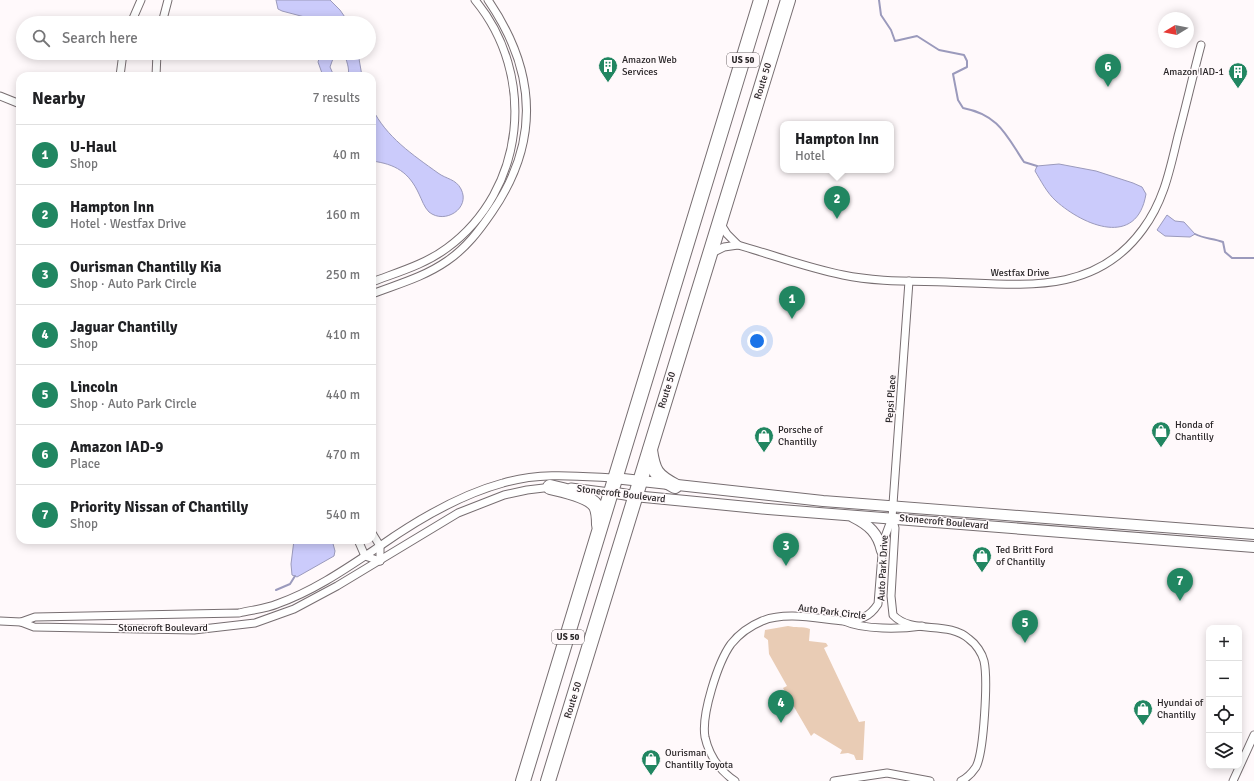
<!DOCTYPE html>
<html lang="en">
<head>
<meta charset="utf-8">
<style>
  :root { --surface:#fff; --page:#f6f6f6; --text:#202124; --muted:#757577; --line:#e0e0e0; --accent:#218661 }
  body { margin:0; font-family:Signika,sans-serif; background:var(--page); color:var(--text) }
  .controls { position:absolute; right:12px; bottom:12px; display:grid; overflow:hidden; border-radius:8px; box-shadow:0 2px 10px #0003 }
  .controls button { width:36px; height:36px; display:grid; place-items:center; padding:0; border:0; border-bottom:1px solid var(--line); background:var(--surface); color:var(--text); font:20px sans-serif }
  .compass { position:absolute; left:1158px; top:12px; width:36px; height:36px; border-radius:50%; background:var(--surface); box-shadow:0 2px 10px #0003; rotate:260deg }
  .you { position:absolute; left:757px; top:341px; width:14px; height:14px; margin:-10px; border:3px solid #fff; border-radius:50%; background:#1a73e8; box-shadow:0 0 0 6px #1a73e833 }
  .badge { display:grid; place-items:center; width:26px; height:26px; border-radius:50%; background:var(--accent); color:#fff; font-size:13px; font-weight:700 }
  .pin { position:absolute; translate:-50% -33px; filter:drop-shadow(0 1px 2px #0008) }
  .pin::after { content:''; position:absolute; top:21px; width:14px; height:12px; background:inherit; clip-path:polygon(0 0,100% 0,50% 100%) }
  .popup { position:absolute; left:780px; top:121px; width:114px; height:52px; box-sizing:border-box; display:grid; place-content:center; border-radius:8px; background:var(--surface); filter:drop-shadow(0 1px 3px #0005); font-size:13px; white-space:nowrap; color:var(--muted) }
  .popup b { font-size:15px; color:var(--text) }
  .popup::after { content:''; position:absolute; left:50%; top:100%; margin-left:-8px; border:8px solid transparent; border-top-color:var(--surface) }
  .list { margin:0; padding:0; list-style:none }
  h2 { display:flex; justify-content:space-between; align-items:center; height:52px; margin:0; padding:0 16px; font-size:17px }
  h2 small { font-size:13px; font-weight:400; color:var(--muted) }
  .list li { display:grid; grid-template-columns:26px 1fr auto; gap:12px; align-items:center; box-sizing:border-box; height:60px; padding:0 16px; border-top:1px solid var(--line) }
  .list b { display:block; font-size:15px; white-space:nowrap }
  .list p { margin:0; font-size:13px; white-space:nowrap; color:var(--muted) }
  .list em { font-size:13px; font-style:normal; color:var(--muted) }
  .icon { flex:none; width:22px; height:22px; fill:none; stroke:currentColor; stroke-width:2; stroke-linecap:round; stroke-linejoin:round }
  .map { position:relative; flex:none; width:1254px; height:781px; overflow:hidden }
  .search { position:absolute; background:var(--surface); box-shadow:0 2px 10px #0003; left:16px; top:16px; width:360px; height:44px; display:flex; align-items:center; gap:10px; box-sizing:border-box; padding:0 14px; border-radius:22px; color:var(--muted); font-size:15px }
  .panel { position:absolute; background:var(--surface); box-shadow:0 2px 10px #0003; left:16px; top:72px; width:360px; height:472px; border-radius:12px }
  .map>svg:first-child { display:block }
  .green { fill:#e9ccb5 }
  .water { fill:#cbcbfb; stroke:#9b9abc }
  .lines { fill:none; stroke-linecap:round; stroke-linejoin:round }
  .stream { stroke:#9b9abc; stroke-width:2 }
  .street-casing { stroke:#776e71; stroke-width:9 }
  .secondary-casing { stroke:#776e71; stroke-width:12 }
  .highway-casing { stroke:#776e71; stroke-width:16 }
  .street { stroke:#fff; stroke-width:7 }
  .secondary { stroke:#fff; stroke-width:10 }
  .highway { stroke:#fff; stroke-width:14 }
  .labels { text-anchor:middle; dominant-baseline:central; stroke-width:3; stroke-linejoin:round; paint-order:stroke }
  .shield { fill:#fff9fb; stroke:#6a6567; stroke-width:1 }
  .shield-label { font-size:9px; font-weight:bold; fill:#2a2628 }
  .poi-label { font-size:10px; fill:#2a2628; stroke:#fff9fb; text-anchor:start }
  .street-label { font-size:10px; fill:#2a2628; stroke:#fff9fb }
</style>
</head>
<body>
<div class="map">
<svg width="1254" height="781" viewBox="0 0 1254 781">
  <rect width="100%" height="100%" fill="#fff9fb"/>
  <!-- green -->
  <path class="green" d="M 788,626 C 796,628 802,626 810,629 L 809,641 L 826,643 L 828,646 L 824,648 L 859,722 L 865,721 L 863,760 L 856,760 L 854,755 L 848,753 L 840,754 L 842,750 L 814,733 L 811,736 L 783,688 L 787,686 L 769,654 L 768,640 L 764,637 L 765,630 Z"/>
  <!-- water -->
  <g class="water">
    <path d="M 276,0 L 330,0 L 340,10 L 349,23 L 320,23 L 316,20 L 282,11 L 278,9 Z"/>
    <path d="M 321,53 L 335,53 L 330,67 L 334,76 L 323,76 L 318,62 Z"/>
    <path d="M 344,53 L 358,53 L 362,76 L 348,76 C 350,68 346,60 344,53 Z"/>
    <path d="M 372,108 C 386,137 413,155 438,173 C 446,179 456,179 461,189 C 471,208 445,225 429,212 C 424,207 422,200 419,194 C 409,172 395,164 372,161 Z"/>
    <path d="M 1059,164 L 1096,171 L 1133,183 L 1142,187 L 1146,194 C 1137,248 1084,226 1056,201 C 1047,193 1041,181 1035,171 L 1037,166 Z"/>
    <path d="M 1167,215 L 1175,221 L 1184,222 L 1195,234 L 1190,237 L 1165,236 L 1157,230 Z"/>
    <path d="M 294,540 L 332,540 L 335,551 L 334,556 L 297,577 L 292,575 L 291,564 Z"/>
  </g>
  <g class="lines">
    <!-- stream -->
    <g class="stream">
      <path d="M 879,0 L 881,15 L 891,30 L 895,41 L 917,36 L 939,50 L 964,55 L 967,61 L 967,67 L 953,74 L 958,100 L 963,108 C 999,115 1006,135 1024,162 L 1037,166"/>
      <path d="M 1195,234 C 1204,239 1213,238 1223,242 L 1225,252 L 1232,258 L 1254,258"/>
      <path d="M 276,590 L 290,584 L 295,576"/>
    </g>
    <defs>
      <g id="street">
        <path d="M 131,23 L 141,0"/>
        <path d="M 162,23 L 168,0"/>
        <path d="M 120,76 L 123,53"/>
        <path d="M 156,76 L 157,53"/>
        <path d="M 0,96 L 20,104"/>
        <path d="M 720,223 L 727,234 L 738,245 C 773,255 808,268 843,275 C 876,282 912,281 946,282 C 1019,284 1094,297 1143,229 C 1164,201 1170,169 1178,136 C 1186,106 1193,75 1201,45"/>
        <path d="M 712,253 L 724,247 L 738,245"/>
        <path d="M 372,282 C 398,272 424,265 447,248 C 526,190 537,75 475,0"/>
        <path d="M 372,294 C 398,284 424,277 447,261 C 466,248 479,231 492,212 C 541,141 536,70 488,0"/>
        <path d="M 571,487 L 610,492"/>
        <path d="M 892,518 L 895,528 L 891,596 L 893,615 C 912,635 948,620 969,639 C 976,644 982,653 984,661 C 988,679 984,752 976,767 C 972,773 967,778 961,781"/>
        <path d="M 372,533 L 380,546 L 380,561"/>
        <path d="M 358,540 L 365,556 L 380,561"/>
        <path d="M 0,621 L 21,622 L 35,617 L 239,613 C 251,610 265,609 277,604 C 314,591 347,568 380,546 C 417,520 459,495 503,483 C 540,472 577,476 614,478"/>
        <path d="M 844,621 C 860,620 869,618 878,604 L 883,542 L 892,518 L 909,281"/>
        <path d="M 21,622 L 34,627 L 194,630 L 255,623 L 294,609 L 337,586 L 458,513 L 504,495 L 527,490 L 552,487"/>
        <path d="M 735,781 C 720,771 709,755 705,737 C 701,715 718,662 731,644 C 739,634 750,626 762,621 C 786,611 819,619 844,621 C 864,630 901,629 922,626"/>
        <path d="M 834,781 L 887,773 L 930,781"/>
        <path d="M 1233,781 L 1254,735"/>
      </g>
      <g id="secondary">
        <path d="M 614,478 L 823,501 L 1254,534"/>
        <path d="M 610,492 L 634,496 L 768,509 L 1254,547"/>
        <path d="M 853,517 C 869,525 878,533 882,551"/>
      </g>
      <g id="highway">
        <path d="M 650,450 C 653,471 656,476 675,486"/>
        <path d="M 550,487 C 562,490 589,495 596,506 C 599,512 599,519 599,525"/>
        <path d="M 523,781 L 761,0"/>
        <path d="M 548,781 L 788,0"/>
      </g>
    </defs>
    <!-- street casing -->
    <use href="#street" class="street-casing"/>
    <!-- secondary casing -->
    <use href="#secondary" class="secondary-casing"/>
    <!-- highway casing -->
    <use href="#highway" class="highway-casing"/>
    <!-- street -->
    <use href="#street" class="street"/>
    <!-- secondary -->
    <use href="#secondary" class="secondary"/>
    <!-- highway -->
    <use href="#highway" class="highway"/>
  </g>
  <!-- icons -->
  <defs>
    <symbol id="building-pin" viewBox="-11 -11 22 30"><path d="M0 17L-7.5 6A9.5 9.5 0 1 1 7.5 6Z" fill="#218661" stroke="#fff9fb"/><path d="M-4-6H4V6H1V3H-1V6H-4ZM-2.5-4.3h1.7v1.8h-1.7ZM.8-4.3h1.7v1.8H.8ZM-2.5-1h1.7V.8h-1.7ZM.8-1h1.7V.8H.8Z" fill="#fff"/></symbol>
    <symbol id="shop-pin" viewBox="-11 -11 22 30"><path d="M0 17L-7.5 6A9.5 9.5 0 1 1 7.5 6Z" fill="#218661" stroke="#fff9fb"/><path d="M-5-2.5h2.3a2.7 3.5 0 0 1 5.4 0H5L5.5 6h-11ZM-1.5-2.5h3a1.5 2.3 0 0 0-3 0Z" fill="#fff"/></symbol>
  </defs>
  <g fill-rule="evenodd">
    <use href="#building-pin" x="597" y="55" width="22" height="30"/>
    <use href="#building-pin" x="1227" y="61" width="22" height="30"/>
    <use href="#shop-pin" x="1150" y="420" width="22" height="30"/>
    <use href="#shop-pin" x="753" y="425" width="22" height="30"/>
    <use href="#shop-pin" x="971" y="545" width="22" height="30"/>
    <use href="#shop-pin" x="1132" y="698" width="22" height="30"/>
    <use href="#shop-pin" x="640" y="748" width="22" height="30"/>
  </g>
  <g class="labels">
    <!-- shield labels -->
    <g class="shield">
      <rect x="727" y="53" width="32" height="14" rx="3"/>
      <rect x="552" y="630" width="32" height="14" rx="3"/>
    </g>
    <g class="shield-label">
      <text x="743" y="60">US 50</text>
      <text x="568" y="637">US 50</text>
    </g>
    <!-- poi labels -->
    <g class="poi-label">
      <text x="622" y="60">Amazon Web<tspan x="622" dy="12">Services</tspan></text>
      <text x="1224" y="72" text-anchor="end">Amazon IAD-1</text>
      <text x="1175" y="425">Honda of<tspan x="1175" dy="12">Chantilly</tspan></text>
      <text x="778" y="430">Porsche of<tspan x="778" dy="12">Chantilly</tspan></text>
      <text x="996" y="550">Ted Britt Ford<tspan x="996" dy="12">of Chantilly</tspan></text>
      <text x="1157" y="703">Hyundai of<tspan x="1157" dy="12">Chantilly</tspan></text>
      <text x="665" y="753">Ourisman<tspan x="665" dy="12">Chantilly Toyota</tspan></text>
    </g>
    <!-- street labels -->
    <g class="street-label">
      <text transform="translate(763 81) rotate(-73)">Route 50</text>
      <text x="1020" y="273">Westfax Drive</text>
      <text transform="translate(667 390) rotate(-73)">Route 50</text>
      <text transform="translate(891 399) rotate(-86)">Pepsi Place</text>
      <text transform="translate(621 494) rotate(7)">Stonecroft Boulevard</text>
      <text transform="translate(944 522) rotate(5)">Stonecroft Boulevard</text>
      <text transform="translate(883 568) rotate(-87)">Auto Park Drive</text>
      <text transform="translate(832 612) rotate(7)">Auto Park Circle</text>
      <text x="163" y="628">Stonecroft Boulevard</text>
      <text transform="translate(573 700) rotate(-73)">Route 50</text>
    </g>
  </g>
</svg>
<div class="controls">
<button>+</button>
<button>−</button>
<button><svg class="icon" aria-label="locate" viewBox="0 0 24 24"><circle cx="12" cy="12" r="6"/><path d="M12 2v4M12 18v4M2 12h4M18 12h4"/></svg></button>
<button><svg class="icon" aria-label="layers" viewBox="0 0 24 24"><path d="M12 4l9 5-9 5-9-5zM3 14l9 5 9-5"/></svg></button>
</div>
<svg class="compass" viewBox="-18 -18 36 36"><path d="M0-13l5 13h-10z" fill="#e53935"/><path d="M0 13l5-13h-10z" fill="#757577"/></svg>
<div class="you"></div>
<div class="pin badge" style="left:792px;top:319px">1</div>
<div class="pin badge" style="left:837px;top:219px">2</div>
<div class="popup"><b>Hampton Inn</b>Hotel</div>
<div class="pin badge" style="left:786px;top:566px">3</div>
<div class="pin badge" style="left:781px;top:723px">4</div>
<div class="pin badge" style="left:1025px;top:643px">5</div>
<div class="pin badge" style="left:1108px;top:87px">6</div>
<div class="pin badge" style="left:1180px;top:601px">7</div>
<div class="search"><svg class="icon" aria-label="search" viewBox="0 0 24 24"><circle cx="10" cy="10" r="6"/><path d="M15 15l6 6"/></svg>Search here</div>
<section class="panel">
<h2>Nearby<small>7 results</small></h2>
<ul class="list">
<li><span class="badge">1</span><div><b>U-Haul</b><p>Shop</p></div><em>40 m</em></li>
<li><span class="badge">2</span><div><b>Hampton Inn</b><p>Hotel · Westfax Drive</p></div><em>160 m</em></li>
<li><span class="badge">3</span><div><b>Ourisman Chantilly Kia</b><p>Shop · Auto Park Circle</p></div><em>250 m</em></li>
<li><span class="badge">4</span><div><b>Jaguar Chantilly</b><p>Shop</p></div><em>410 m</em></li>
<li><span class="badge">5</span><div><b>Lincoln</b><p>Shop · Auto Park Circle</p></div><em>440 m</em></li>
<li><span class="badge">6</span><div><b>Amazon IAD-9</b><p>Place</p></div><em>470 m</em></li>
<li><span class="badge">7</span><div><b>Priority Nissan of Chantilly</b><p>Shop</p></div><em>540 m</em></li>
</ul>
</section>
</div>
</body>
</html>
